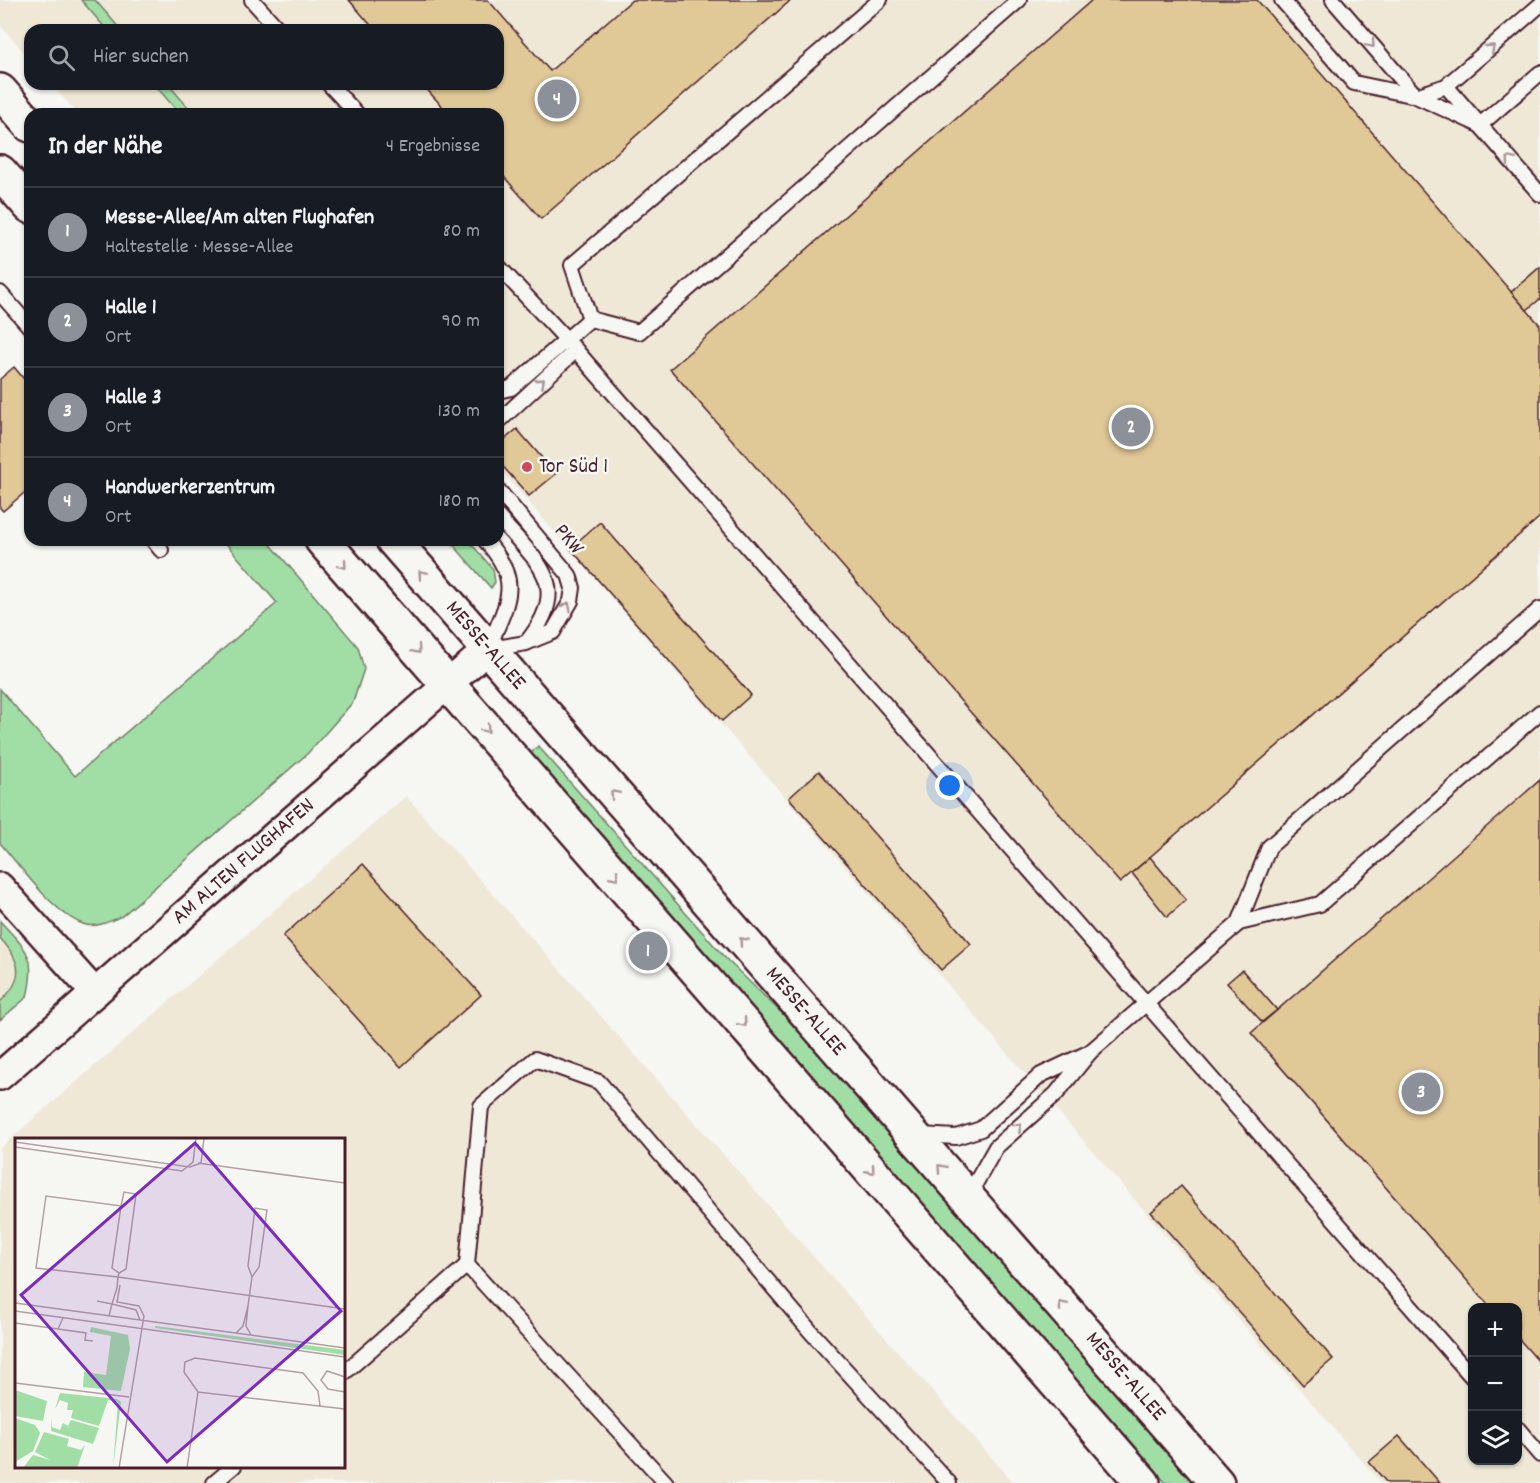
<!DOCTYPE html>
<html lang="de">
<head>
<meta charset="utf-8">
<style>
  :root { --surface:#171b24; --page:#242831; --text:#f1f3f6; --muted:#9ea1a6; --line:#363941; --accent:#8c9099 }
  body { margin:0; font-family:Dekko,sans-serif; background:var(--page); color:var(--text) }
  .controls { position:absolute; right:18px; bottom:18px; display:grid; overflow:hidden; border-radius:12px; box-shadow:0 2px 4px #0004 }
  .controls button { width:54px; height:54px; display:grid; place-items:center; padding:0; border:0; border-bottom:2px solid var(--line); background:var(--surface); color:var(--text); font:30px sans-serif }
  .you { position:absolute; left:950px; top:786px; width:21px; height:21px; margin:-15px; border:4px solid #fff; border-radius:50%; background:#1a73e8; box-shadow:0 0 0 9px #1a73e833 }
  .badge { display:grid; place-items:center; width:39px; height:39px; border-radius:50%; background:var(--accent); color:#fff; font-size:20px; font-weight:700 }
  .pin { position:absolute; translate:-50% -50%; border:3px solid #fff; box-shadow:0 2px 6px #0006 }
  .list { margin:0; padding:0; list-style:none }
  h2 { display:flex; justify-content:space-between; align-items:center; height:78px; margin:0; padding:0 24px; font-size:26px }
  h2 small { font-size:20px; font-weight:400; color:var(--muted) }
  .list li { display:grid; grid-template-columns:39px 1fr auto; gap:18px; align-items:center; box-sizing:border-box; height:90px; padding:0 24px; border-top:2px solid var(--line) }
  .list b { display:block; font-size:22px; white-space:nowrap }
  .list p { margin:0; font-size:20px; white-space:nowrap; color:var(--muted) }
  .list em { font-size:20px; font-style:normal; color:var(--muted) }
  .icon { flex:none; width:33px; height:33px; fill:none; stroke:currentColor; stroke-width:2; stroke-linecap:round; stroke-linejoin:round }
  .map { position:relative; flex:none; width:1540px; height:1483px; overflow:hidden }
  .search { position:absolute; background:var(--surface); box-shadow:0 2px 4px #0004; left:24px; top:24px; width:480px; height:66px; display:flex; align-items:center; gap:15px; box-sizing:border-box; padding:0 21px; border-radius:18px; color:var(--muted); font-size:22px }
  .panel { position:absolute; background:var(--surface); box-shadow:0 2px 4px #0004; left:24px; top:108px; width:480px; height:438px; border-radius:18px }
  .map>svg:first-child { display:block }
  .built { fill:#efe8d7; fill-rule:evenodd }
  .green { fill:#a1dea6; stroke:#767e68; stroke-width:1.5 }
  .building { fill:#e0c897; stroke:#4a1f2b; stroke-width:1.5 }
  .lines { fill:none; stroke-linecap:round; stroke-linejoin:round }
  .service-casing { stroke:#4a1f2b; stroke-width:18 }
  .minor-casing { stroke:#4a1f2b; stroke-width:32 }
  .secondary-casing { stroke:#4a1f2b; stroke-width:38 }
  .service { stroke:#f6f6f2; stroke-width:14 }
  .minor { stroke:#f6f6f2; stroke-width:27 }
  .secondary { stroke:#f6f6f2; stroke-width:33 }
  .oneway { stroke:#a99598 }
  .poi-dot { fill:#d1495b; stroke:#f6f6f2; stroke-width:2 }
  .labels { text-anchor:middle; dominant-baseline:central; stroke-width:5; stroke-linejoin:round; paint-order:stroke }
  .poi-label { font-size:22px; fill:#4a1f2b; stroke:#f6f6f2; text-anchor:start }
  .street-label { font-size:22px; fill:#4a1f2b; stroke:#f6f6f2 }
  .inset-road { fill:none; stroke:#b1a0a2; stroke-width:1.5 }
  .view { fill:#7b2cbf; fill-opacity:0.15; stroke:#7b2cbf; stroke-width:3 }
  .inset-edge { fill:none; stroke:#4a1f2b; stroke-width:3 }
</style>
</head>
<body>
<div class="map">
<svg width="1540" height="1483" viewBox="0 0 1540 1483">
  <rect width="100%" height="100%" fill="#f6f6f2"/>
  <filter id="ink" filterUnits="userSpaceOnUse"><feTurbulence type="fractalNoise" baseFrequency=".0167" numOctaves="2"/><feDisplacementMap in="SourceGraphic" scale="12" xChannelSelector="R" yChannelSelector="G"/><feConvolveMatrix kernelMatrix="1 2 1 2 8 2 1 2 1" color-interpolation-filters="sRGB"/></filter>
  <g filter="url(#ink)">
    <!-- built -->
    <g class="built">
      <path d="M 0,0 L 1540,0 L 1540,1483 L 1381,1483 L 498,467 L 498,114 L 78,114 L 51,84 L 498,84 L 498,30 L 30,30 L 30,59 L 0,25 ZM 1472,1308 L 1518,1308 L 1518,1460 L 1472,1460 Z"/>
      <path d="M 406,796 L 1014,1483 L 0,1483 L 0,1148 ZM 16,1140 L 344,1140 L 344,1466 L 16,1466 Z"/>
      <path d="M 0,938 L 12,951 L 18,969 L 16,986 L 0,1002 Z"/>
    </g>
    <!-- green -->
    <g class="green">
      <path d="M 81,0 L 95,0 L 121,30 L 107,30 Z"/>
      <path d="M 154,84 L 168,84 L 194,114 L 180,114 Z"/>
      <path d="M 223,540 L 267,540 L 358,647 L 364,669 L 353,702 L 308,753 L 122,916 C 111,921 95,929 83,924 C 53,913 21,867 0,843 L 0,689 L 75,776 L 277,603 Z"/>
      <path d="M 449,540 L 468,540 L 493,569 L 495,582 L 491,588 Z"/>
      <path d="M 538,746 L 727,960 L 820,1050 L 1199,1483 L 1166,1483 L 530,754 Z"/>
      <path d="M 0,921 C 27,951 37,955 27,997 L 0,1020 L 0,1002 C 25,979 22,962 0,938 Z"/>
    </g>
    <!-- building -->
    <g class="building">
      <path d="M 349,0 L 488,0 L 550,71 L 632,0 L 791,0 L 541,219 L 498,170 L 498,114 L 449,114 L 422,84 L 498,84 L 498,30 L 375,30 Z"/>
      <path d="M 1092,0 L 1257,0 L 1540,325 L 1540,517 L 1120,883 L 670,369 Z"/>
      <path d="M 1540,267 L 1540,299 L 1527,310 L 1511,292 Z"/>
      <path d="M 14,367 L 30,386 L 30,488 L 3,511 L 0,508 L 0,379 Z"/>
      <path d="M 517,429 L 556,474 L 529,496 L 498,461 L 498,445 Z"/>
      <path d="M 600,522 L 751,695 L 722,721 L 570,548 Z"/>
      <path d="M 819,771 L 971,944 L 941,970 L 789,798 Z"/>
      <path d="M 1540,780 L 1540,1363 L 1518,1338 L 1518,1308 L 1491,1308 L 1251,1033 Z"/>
      <path d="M 1150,857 L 1186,900 L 1167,917 L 1132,873 Z"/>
      <path d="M 363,864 L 481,995 L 401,1067 L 283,936 Z"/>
      <path d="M 1242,970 L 1277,1010 L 1262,1022 L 1227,983 Z"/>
      <path d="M 1181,1186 L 1333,1359 L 1303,1385 L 1151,1212 Z"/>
      <path d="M 1399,1436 L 1440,1483 L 1387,1483 L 1369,1462 Z"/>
    </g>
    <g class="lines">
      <defs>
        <g id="service">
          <path d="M 252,0 L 279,30"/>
          <path d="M 1282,0 L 1354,83 L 1416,96 L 1446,86 L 1540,5"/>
          <path d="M 1333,0 L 1416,96 L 1480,125"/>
          <path d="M 329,84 L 357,114"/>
          <path d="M 1446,86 L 1540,194"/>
          <path d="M 1480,125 L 1540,73"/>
          <path d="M 498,266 L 567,340 L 1472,1377"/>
          <path d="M 0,293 L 30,327"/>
          <path d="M 590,319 L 572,265 L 880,0"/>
          <path d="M 498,391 L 511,388 L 590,319 L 639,332 L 1019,0"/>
          <path d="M 498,422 L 576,350"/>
          <path d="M 498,490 L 569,575 L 573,588 L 571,601 L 553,632 L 526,643"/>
          <path d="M 153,540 L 161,550"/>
          <path d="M 485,540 C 524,583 507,602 488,649"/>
          <path d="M 490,649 L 526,643 C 574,585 537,563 498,517"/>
          <path d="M 1239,923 L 1320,904 L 1540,712"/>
          <path d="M 1090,1052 L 1239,923 L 1269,847 L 1540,609"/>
          <path d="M 920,1135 L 956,1137 L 981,1129 L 1041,1075 L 1090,1052 L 1056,1094 L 996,1147 L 975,1184 L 977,1198"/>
          <path d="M 467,1265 L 481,1106 L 535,1059 L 599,1082 L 811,1332 L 949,1483"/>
          <path d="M 344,1373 L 467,1265 L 666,1483"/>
          <path d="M 1518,1429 L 1540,1455"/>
          <path d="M 214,1483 L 234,1466"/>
        </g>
        <g id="minor">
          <path d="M 0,887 L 95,993"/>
          <path d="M 0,1076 L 488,649"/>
        </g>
        <g id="secondary">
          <path d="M 0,91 L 30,125"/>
          <path d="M 0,172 L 30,206"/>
          <path d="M 322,540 L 1143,1483"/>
          <path d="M 393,540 L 1217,1483"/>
        </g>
      </defs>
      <!-- service casing -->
      <use href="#service" class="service-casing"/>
      <!-- minor casing -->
      <use href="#minor" class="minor-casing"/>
      <!-- secondary casing -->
      <use href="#secondary" class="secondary-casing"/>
      <!-- service -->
      <use href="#service" class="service"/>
      <!-- minor -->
      <use href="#minor" class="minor"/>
      <!-- secondary -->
      <use href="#secondary" class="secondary"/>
    </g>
    <!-- one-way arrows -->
    <defs><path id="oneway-chevron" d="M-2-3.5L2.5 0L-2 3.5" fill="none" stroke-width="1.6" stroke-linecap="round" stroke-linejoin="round" transform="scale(1.5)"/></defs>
    <g class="oneway">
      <use href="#oneway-chevron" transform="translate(1371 44) rotate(49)"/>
      <use href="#oneway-chevron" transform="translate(1491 48) rotate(-41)"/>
      <use href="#oneway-chevron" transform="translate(1510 160) rotate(-131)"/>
      <use href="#oneway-chevron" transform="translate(541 382) rotate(-43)"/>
      <use href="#oneway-chevron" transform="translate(343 565) rotate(49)"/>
      <use href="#oneway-chevron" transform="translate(422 574) rotate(-131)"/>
      <use href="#oneway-chevron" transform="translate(567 606) rotate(-64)"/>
      <use href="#oneway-chevron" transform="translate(417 650) rotate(49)"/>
      <use href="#oneway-chevron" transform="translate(486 729) rotate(49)"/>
      <use href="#oneway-chevron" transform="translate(614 794) rotate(-131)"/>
      <use href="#oneway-chevron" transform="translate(615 876) rotate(49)"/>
      <use href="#oneway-chevron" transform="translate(743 941) rotate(-131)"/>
      <use href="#oneway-chevron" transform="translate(743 1023) rotate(49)"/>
      <use href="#oneway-chevron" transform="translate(1018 1127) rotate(-41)"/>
      <use href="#oneway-chevron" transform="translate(941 1168) rotate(-131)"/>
      <use href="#oneway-chevron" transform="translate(871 1170) rotate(49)"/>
      <use href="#oneway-chevron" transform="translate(1062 1305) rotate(-131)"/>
    </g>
  </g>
  <!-- markers -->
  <circle class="poi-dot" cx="527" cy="467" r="6"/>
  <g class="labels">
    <!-- poi labels -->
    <g class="poi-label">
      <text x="539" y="467">Tor Süd 1</text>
    </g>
    <!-- street labels -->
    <g class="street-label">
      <text transform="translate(568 540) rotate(50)">PKW</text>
      <text transform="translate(485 646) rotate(49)">MESSE-ALLEE</text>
      <text transform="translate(244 862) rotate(-41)">AM ALTEN FLUGHAFEN</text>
      <text transform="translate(805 1012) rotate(49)">MESSE-ALLEE</text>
      <text transform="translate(1125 1377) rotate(49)">MESSE-ALLEE</text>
    </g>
  </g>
  <!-- overview -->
  <g transform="translate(15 1138)">
    <rect width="330" height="330" fill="#f6f6f2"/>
    <path d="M 140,188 L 330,212 L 330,217 L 140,190 ZM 76,189 L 113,197 L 115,211 L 106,253 L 68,249 L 69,234 L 91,237 L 96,198 L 75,194 ZM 0,252 L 32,263 L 28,283 L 0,278 ZM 45,255 L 102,261 L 106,264 L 98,330 L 103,264 L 93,262 L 84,288 L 56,280 L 58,272 L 52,272 L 53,265 L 45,262 L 40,271 ZM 37,279 L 37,289 L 45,292 L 48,285 L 53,288 L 56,282 L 84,290 L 78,306 L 36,293 ZM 0,280 L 20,287 L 25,295 L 18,313 L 0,324 ZM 29,294 L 54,301 L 52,308 L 66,312 L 70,307 L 62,330 L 8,330 L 18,317 L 35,322 L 20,314 Z" fill="#a1dea6"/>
    <path class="inset-road" d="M 0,4 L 175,29 L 186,25M 0,9 L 167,33 L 178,24 L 181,0M 183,25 L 330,45M 186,25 L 189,0M 104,135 L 97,130 L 106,68M 82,163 L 97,166 L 94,178M 0,165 L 330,210M 233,168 L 237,139 L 244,129 L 252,72 L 240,70 L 233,128 L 237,139M 0,173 L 330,219M 125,182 L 121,172 L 97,166 L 102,150 L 103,139 L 104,135 L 111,131 L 121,56 L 109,54 L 106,68 L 31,58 L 21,130 L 103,139 L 330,171M 0,185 L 43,191 L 48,180M 43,191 L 71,195 L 70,202 L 78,203M 221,195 L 228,188 L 233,168 L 231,188 L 236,197M 330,239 L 312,233 L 306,242 L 313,251 L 330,254M 0,245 L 114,259M 183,254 L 169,234 L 170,224 L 180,220 L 288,235 L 303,253 L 305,268M 104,330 L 129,178 L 124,168 L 102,164 L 105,147M 172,330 L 183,254 L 330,271"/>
    <path class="view" d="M 180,5 L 326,173 L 152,324 L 6,157 Z"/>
    <rect width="330" height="330" class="inset-edge"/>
  </g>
</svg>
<div class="controls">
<button>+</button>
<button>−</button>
<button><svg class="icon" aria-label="layers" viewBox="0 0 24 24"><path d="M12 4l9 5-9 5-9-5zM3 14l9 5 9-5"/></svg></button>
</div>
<div class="you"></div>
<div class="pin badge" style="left:648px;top:951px">1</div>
<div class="pin badge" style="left:1131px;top:427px">2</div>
<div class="pin badge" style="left:1421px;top:1092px">3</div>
<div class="pin badge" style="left:557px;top:99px">4</div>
<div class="search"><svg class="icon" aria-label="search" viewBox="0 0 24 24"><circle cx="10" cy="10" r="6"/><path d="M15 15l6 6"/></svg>Hier suchen</div>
<section class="panel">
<h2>In der Nähe<small>4 Ergebnisse</small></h2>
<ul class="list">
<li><span class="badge">1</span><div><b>Messe-Allee/Am alten Flughafen</b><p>Haltestelle · Messe-Allee</p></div><em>80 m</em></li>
<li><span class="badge">2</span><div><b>Halle 1</b><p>Ort</p></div><em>90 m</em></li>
<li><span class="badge">3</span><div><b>Halle 3</b><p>Ort</p></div><em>130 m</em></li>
<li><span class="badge">4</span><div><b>Handwerkerzentrum</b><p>Ort</p></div><em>180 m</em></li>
</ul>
</section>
</div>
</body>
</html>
